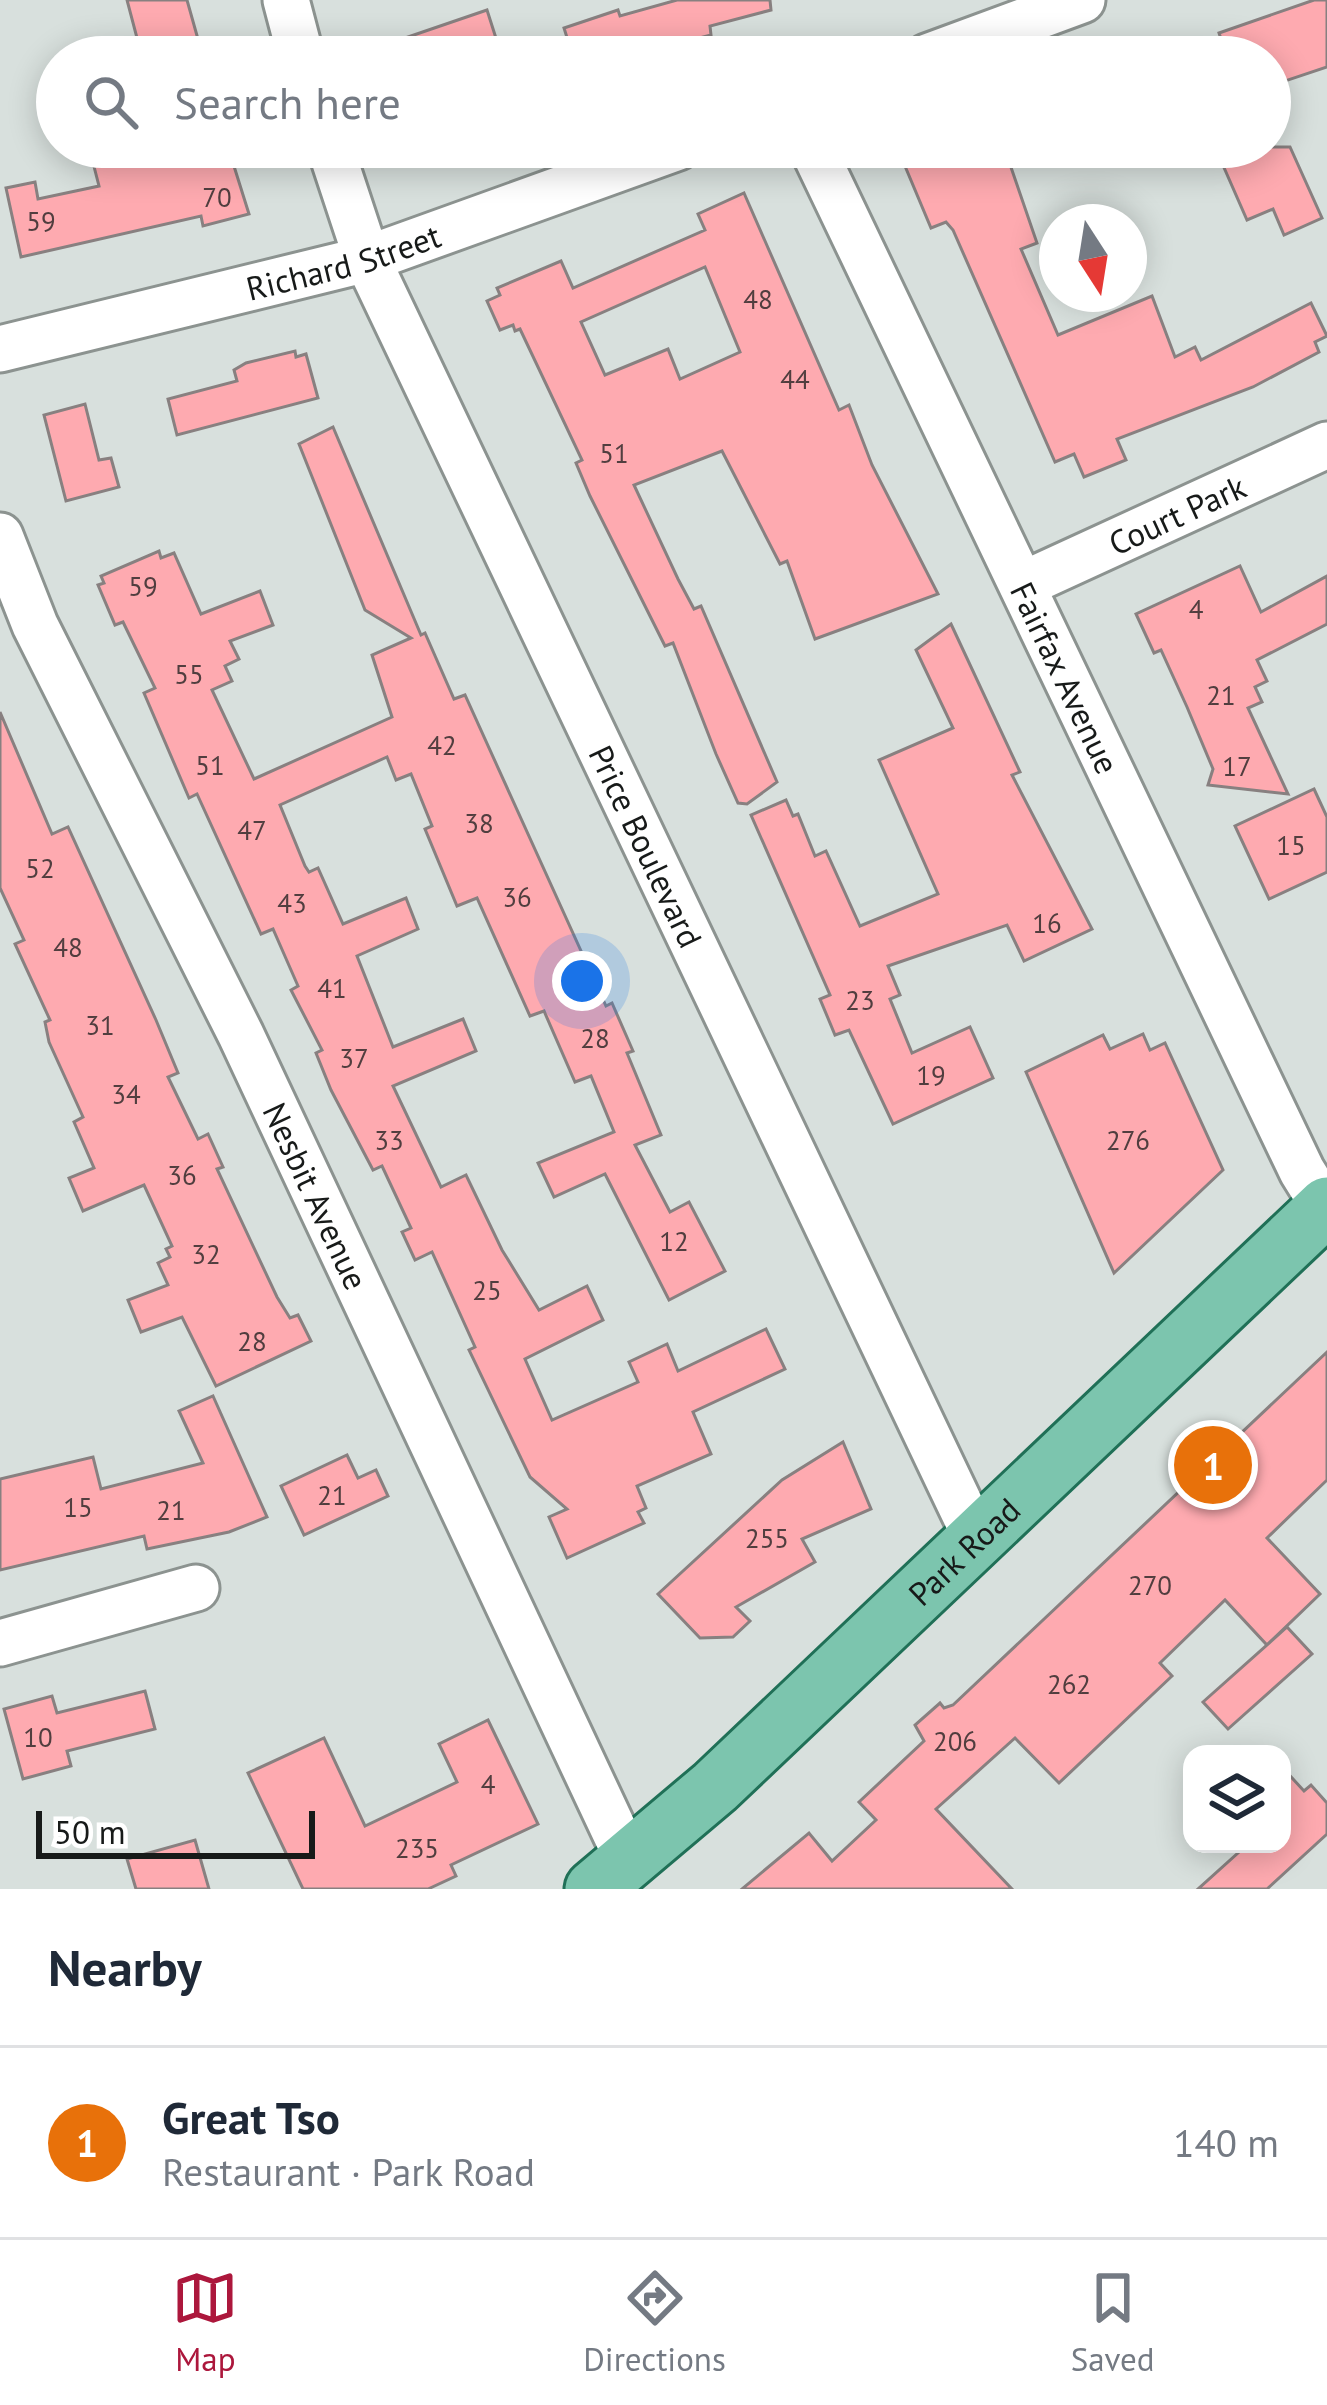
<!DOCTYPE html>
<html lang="en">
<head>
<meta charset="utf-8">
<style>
  :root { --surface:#fff; --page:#f6f6f7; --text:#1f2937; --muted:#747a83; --line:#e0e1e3; --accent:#ac173c }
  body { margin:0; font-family:"PT Sans",sans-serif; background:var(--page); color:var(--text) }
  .controls { position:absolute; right:36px; bottom:36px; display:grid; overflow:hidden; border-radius:24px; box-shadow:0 6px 30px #0003 }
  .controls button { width:108px; height:108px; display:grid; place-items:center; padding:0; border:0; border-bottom:3px solid var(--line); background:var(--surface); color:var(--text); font:60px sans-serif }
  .compass { position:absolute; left:1039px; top:204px; width:108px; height:108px; border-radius:50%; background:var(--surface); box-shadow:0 6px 30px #0003; rotate:168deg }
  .scale { position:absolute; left:36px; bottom:30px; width:279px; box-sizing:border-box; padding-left:12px; border:6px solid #171a19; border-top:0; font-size:33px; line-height:42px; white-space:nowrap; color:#171a19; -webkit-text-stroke:9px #fff; paint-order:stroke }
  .you { position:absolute; left:582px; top:981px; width:42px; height:42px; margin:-30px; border:9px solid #fff; border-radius:50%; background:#1a73e8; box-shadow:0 0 0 18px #1a73e833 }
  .badge { display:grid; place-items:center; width:78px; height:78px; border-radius:50%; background:var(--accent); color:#fff; font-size:39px; font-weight:700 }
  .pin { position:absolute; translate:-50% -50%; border:6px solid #fff; box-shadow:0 3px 12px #0006 }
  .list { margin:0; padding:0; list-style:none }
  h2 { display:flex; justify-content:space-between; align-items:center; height:156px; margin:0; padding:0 48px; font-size:51px }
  h2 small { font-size:39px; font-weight:400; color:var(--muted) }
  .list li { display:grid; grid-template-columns:78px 1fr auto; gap:36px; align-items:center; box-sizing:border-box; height:192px; padding:0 48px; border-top:3px solid var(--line) }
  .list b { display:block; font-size:45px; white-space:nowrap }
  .list p { margin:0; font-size:39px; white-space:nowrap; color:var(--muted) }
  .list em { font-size:39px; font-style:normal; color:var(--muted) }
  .icon { flex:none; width:66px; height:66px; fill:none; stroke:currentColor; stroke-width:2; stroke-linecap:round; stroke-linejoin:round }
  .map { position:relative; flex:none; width:1327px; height:1889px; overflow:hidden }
  .search { position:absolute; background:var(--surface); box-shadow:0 6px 30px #0003; left:36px; right:36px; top:36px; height:132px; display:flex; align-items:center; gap:30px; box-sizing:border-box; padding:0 42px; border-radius:66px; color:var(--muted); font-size:45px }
  .sheet { height:348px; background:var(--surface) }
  nav { display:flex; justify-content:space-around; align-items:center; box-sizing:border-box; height:168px; border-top:3px solid var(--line); background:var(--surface); font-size:33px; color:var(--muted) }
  nav a { display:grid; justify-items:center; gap:6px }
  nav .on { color:var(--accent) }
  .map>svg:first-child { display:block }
  .building { fill:#feaab0; stroke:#888080; stroke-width:3; fill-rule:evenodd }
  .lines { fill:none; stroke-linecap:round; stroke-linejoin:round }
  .minor-casing { stroke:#8c9390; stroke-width:51 }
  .major-casing { stroke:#207057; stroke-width:63 }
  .minor { stroke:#fff; stroke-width:45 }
  .major { stroke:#7cc5ae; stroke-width:57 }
  .labels { text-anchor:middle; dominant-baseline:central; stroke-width:10; stroke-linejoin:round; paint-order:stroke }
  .number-label { font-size:27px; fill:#513e3f }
  .street-label { font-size:33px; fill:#171a19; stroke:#fff }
</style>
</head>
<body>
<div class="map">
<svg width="1327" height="1889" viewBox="0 0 1327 1889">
  <rect width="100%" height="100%" fill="#d8e0dd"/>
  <!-- building -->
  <g class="building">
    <path d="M 127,0 L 187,0 L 203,57 L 142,57 Z"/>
    <path d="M 677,0 L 770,0 L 771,10 L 710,26 L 711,35 L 699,38 L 702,52 L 573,57 L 564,28 L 618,10 L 620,16 Z"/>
    <path d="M 1314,0 L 1327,0 L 1327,67 L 1270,86 L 1270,57 L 1227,57 L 1219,33 Z"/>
    <path d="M 487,10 L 502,57 L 365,57 L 364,52 Z"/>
    <path d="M 89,147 L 228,147 L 249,214 L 203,226 L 201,216 L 21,257 L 6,188 L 35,182 L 38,199 L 99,186 Z"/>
    <path d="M 897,147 L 1004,147 L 1037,243 L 1021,249 L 1058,335 L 1152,296 L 1175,357 L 1195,347 L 1201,360 L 1311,303 L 1327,336 L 1315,342 L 1319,352 L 1253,387 L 1117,439 L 1126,460 L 1084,477 L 1074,454 L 1055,462 L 953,230 L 946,222 L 931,228 Z"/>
    <path d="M 1215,147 L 1290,147 L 1322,218 L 1284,235 L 1273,209 L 1247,220 Z"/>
    <path d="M 744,193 L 839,410 L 849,405 L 872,465 L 938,594 L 815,639 L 787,561 L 780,564 L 722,451 L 634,485 L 678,579 L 694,609 L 701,606 L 777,782 L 747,804 L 738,803 L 716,754 L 673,643 L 665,646 L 590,496 L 576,463 L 582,460 L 520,329 L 515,331 L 513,325 L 500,330 L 487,301 L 500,295 L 497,288 L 561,261 L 573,288 L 705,230 L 698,214 ZM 705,267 L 740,352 L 680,379 L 668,349 L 605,375 L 581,322 Z"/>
    <path d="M 295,351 L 296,357 L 306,354 L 318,398 L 177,435 L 168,399 L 237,381 L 234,370 L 246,363 Z"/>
    <path d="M 85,404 L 99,460 L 111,458 L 119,487 L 66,501 L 44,415 Z"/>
    <path d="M 333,427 L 421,635 L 425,633 L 454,699 L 465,695 L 606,1006 L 612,1003 L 633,1051 L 627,1053 L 661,1135 L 635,1145 L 670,1212 L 689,1202 L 725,1271 L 669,1300 L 605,1174 L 554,1197 L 538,1163 L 614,1132 L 591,1076 L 575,1082 L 544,1011 L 530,1016 L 477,898 L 457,906 L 425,829 L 432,826 L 411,774 L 396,780 L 387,757 L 280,805 L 305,866 L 309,872 L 318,868 L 343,924 L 406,898 L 418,929 L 357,956 L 393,1047 L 463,1019 L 476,1051 L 393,1086 L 441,1187 L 466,1175 L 502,1250 L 539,1310 L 587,1286 L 603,1320 L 525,1359 L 552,1420 L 638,1382 L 629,1362 L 667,1344 L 678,1371 L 766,1329 L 785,1369 L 693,1412 L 711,1454 L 637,1486 L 646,1508 L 638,1512 L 644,1523 L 567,1558 L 549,1517 L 567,1509 L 530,1477 L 469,1350 L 475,1347 L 432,1252 L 415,1260 L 402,1232 L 411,1228 L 382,1166 L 373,1170 L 331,1090 L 316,1053 L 322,1050 L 291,990 L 298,986 L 273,929 L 261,934 L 197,794 L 189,798 L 144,693 L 155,688 L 123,622 L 115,625 L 98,585 L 104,583 L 101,576 L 159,551 L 161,558 L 174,553 L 201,614 L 260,591 L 273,625 L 230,641 L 239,659 L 225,666 L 232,681 L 212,690 L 254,779 L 392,717 L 372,655 L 411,638 L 365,610 L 299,444 Z"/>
    <path d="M 1240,566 L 1261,612 L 1327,576 L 1327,624 L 1257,660 L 1267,681 L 1255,687 L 1262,702 L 1248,708 L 1288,794 L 1208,785 L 1213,769 L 1187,707 L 1161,650 L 1154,653 L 1136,614 Z"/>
    <path d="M 951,624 L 1020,772 L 1012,775 L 1092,929 L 1024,961 L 1007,925 L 888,966 L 900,995 L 890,999 L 912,1053 L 970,1027 L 993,1078 L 893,1124 L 849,1030 L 835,1035 L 820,999 L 830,995 L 751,815 L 786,800 L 793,816 L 798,814 L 815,856 L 826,851 L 860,926 L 938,894 L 879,760 L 953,728 L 916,650 Z"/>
    <path d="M 0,712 L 52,834 L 68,827 L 156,1020 L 178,1073 L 168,1077 L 198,1139 L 208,1134 L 223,1167 L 217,1169 L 277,1297 L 290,1318 L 298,1315 L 311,1341 L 216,1386 L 182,1317 L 141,1332 L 128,1300 L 168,1285 L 158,1263 L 170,1257 L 166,1249 L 172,1246 L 144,1185 L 83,1211 L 69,1178 L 94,1168 L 74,1122 L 83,1117 L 49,1042 L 45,1022 L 50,1020 L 15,944 L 24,940 L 0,888 Z"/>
    <path d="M 1314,789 L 1327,817 L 1327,872 L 1269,899 L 1235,826 Z"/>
    <path d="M 1143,1034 L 1150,1050 L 1165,1043 L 1223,1170 L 1114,1273 L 1026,1072 L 1103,1035 L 1110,1049 Z"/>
    <path d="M 1327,1352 L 1327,1480 L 1267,1538 L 1320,1594 L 1267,1645 L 1225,1600 L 1160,1663 L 1172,1676 L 1059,1783 L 1015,1738 L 936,1809 L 1012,1889 L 742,1889 L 809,1833 L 832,1861 L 876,1820 L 859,1802 L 924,1741 L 915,1725 L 940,1703 L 944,1708 L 953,1705 Z"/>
    <path d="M 213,1396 L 267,1517 L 229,1532 L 147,1549 L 144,1536 L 0,1570 L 0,1479 L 93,1457 L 101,1489 L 203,1463 L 179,1411 Z"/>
    <path d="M 843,1442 L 871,1509 L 802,1539 L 815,1562 L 736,1607 L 750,1621 L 733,1637 L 700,1638 L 658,1594 L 782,1480 Z"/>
    <path d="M 347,1455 L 358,1478 L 376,1470 L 388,1496 L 304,1535 L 281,1486 Z"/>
    <path d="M 1287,1627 L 1312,1654 L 1228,1729 L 1203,1702 Z"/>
    <path d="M 145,1691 L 155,1729 L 67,1751 L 71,1766 L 23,1779 L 4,1709 L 52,1696 L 57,1713 Z"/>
    <path d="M 488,1720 L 538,1824 L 451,1865 L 456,1876 L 428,1889 L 303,1889 L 248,1773 L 324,1738 L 365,1826 L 457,1782 L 439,1744 Z"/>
    <path d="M 1282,1767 L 1304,1791 L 1311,1785 L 1327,1803 L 1327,1834 L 1267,1889 L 1198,1889 L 1248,1844 L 1282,1844 Z"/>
    <path d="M 195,1840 L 209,1889 L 136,1889 L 127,1859 Z"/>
  </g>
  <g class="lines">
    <defs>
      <g id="minor">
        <path d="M 286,0 L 301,57"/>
        <path d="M 927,57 L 1082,0"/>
        <path id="s1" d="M 330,147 L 367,259 L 978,1542"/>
        <path id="s2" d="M 812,147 L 1302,1171 L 1325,1208"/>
        <path id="s3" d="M 0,349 L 367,259 L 678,147"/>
        <path id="s4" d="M 0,536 L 35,625 L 241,1035 L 628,1860"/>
        <path id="s5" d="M 1024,584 L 1327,445"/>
        <path d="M 0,1643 L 196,1588"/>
      </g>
      <g id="major">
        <path id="s6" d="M 594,1889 L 715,1787 L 1327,1206"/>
      </g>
    </defs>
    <!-- minor casing -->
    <use href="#minor" class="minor-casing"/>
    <!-- major casing -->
    <use href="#major" class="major-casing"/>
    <!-- minor -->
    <use href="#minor" class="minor"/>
    <!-- major -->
    <use href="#major" class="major"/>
  </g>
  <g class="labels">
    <!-- number labels -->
    <g class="number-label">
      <text x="217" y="197">70</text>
      <text x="41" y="221">59</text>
      <text x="758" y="299">48</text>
      <text x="795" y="379">44</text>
      <text x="614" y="453">51</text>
      <text x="143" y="586">59</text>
      <text x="1196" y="609">4</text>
      <text x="189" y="674">55</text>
      <text x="1221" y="695">21</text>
      <text x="442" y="745">42</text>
      <text x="210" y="765">51</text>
      <text x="1237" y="766">17</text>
      <text x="479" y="823">38</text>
      <text x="252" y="830">47</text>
      <text x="1291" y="845">15</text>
      <text x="40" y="868">52</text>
      <text x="517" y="897">36</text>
      <text x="292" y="903">43</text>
      <text x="1047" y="923">16</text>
      <text x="68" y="947">48</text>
      <text x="332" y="988">41</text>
      <text x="860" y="1000">23</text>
      <text x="100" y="1025">31</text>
      <text x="595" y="1038">28</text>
      <text x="354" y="1058">37</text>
      <text x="931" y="1075">19</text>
      <text x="126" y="1094">34</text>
      <text x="389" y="1140">33</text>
      <text x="1128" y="1140">276</text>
      <text x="182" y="1175">36</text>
      <text x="674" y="1241">12</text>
      <text x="206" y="1254">32</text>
      <text x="487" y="1290">25</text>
      <text x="252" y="1341">28</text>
      <text x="332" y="1495">21</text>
      <text x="78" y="1507">15</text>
      <text x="171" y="1510">21</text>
      <text x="767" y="1538">255</text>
      <text x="1150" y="1585">270</text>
      <text x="1069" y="1684">262</text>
      <text x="38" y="1737">10</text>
      <text x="955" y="1741">206</text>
      <text x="488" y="1784">4</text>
      <text x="417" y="1848">235</text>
    </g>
    <!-- street labels -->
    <g class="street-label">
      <text stroke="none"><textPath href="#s3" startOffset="354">Richard Street</textPath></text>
      <text stroke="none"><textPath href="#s5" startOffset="168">Court Park</textPath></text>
      <text stroke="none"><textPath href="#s2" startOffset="588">Fairfax Avenue</textPath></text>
      <text stroke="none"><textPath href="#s1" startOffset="768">Price Boulevard</textPath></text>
      <text stroke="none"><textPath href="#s4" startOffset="732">Nesbit Avenue</textPath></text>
      <text stroke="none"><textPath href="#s6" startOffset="501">Park Road</textPath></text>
    </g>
  </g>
</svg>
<div class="controls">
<button><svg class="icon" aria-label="layers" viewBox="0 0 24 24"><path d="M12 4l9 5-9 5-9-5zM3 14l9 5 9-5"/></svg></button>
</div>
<svg class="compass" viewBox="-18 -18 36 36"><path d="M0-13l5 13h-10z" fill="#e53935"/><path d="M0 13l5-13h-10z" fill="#747a83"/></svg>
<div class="scale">50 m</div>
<div class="you"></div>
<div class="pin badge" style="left:1213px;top:1465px;background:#e8710a">1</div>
<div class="search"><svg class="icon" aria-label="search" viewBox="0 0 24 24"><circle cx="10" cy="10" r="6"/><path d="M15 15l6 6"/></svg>Search here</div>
</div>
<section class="sheet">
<h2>Nearby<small></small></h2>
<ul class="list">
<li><span class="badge" style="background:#e8710a">1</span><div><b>Great Tso</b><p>Restaurant · Park Road</p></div><em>140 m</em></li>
</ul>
</section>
<nav>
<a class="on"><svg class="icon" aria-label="map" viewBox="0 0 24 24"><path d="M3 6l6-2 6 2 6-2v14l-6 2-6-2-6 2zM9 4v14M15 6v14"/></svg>Map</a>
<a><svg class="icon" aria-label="directions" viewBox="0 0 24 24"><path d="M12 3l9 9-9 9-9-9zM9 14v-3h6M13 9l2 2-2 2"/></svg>Directions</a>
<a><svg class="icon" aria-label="saved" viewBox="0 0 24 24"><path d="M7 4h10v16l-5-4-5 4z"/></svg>Saved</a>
</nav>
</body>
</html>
